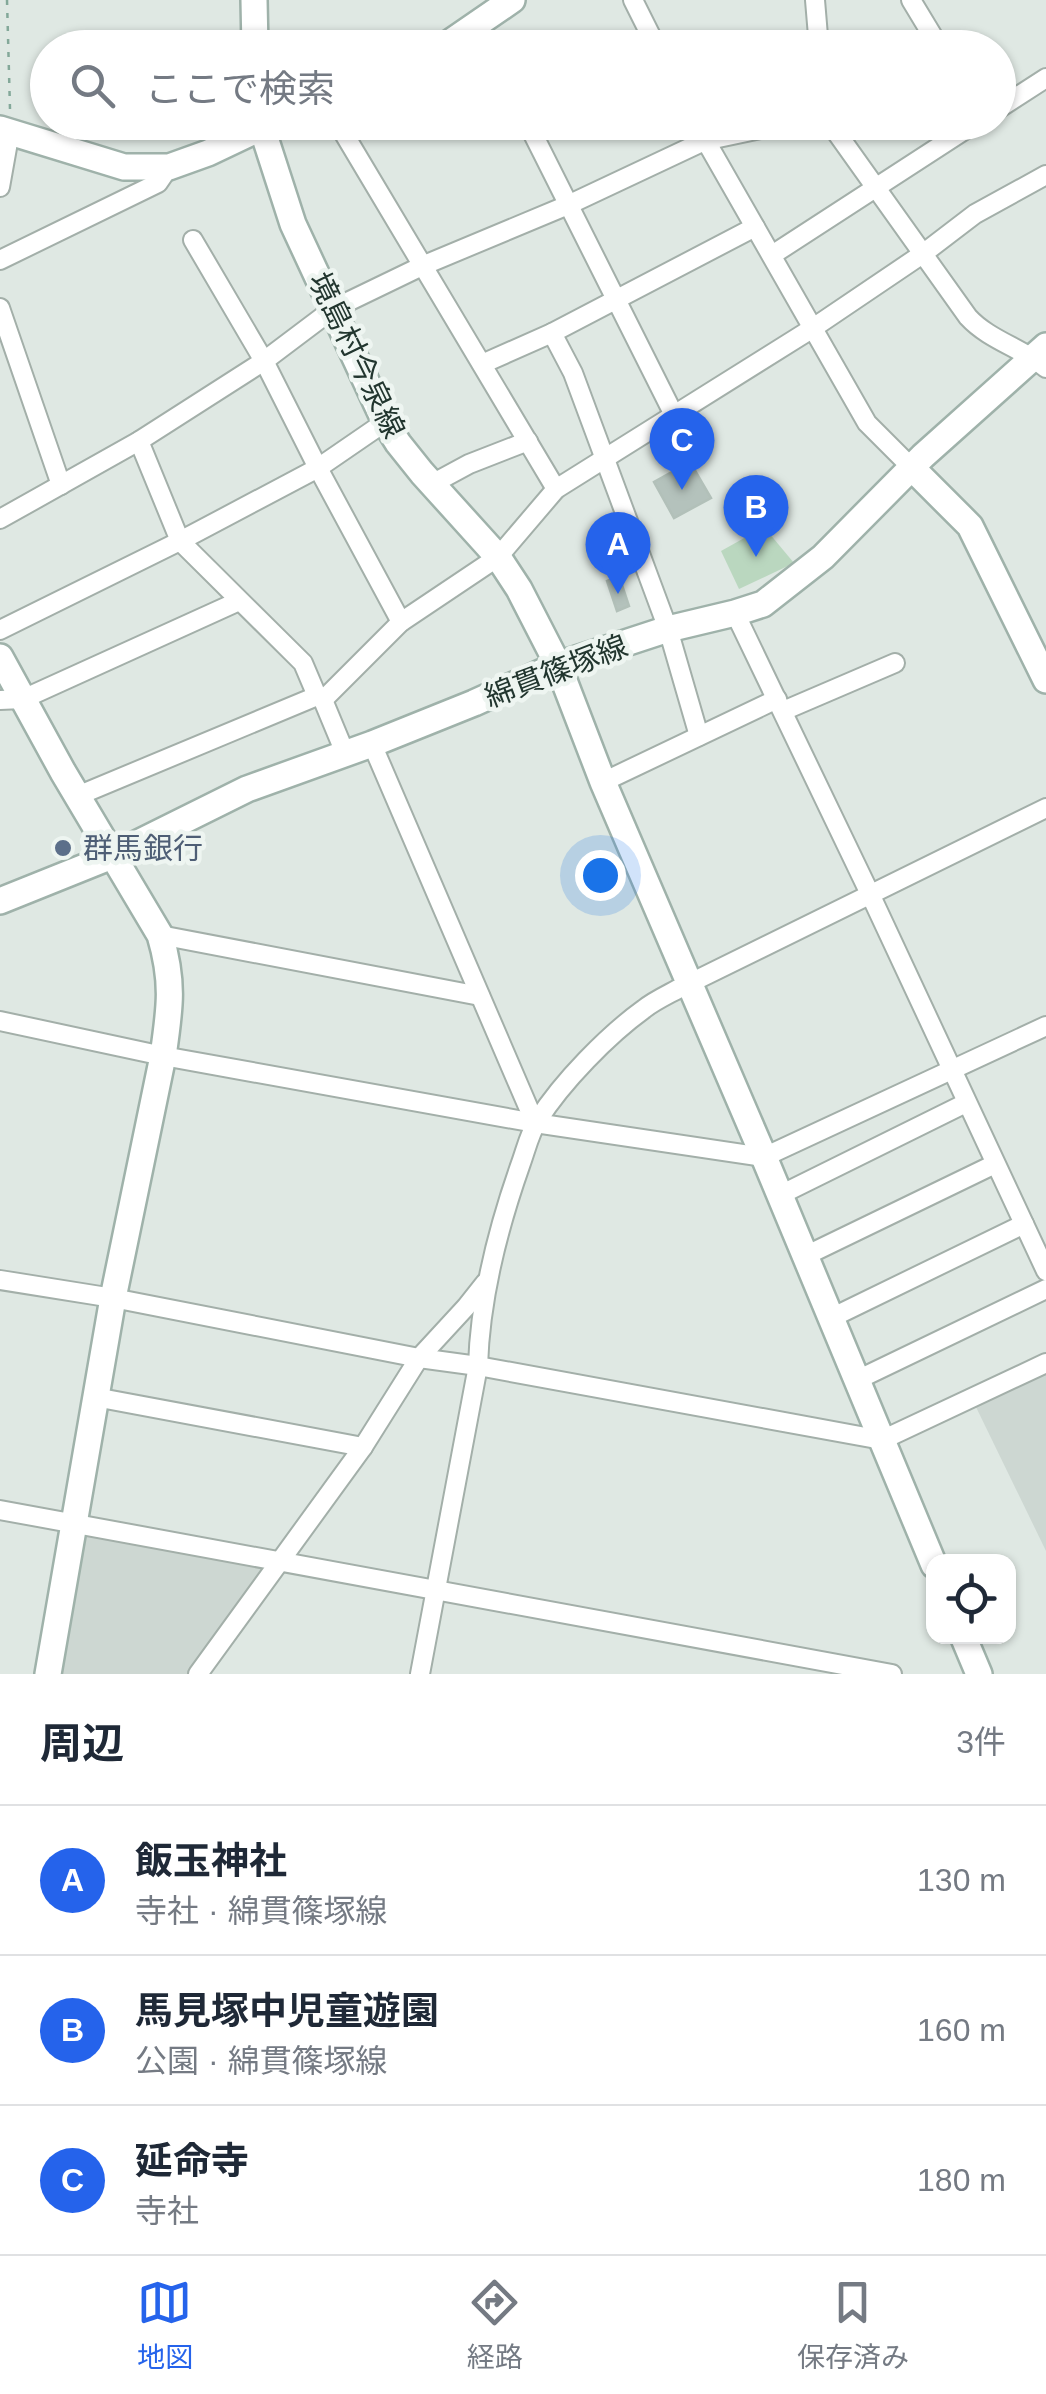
<!DOCTYPE html>
<html lang="ja">
<head>
<meta charset="utf-8">
<style>
  :root { --surface:#fff; --page:#f6f6f7; --text:#1f2937; --muted:#747a83; --line:#e0e1e3; --accent:#2563eb }
  body { margin:0; font-family:Helvetica,"Noto Sans JP",sans-serif; background:var(--page); color:var(--text) }
  .controls { position:absolute; right:30px; bottom:30px; display:grid; overflow:hidden; border-radius:20px; box-shadow:0 2px 8px #0004 }
  .controls button { width:90px; height:90px; display:grid; place-items:center; padding:0; border:0; border-bottom:2px solid var(--line); background:var(--surface); color:var(--text); font:50px sans-serif }
  .you { position:absolute; left:600px; top:875px; width:35px; height:35px; margin:-25px; border:8px solid #fff; border-radius:50%; background:#1a73e8; box-shadow:0 0 0 15px #1a73e833 }
  .badge { display:grid; place-items:center; width:65px; height:65px; border-radius:50%; background:var(--accent); color:#fff; font-size:32px; font-weight:700 }
  .pin { position:absolute; translate:-50% -82px; filter:drop-shadow(0 2px 5px #0008) }
  .pin::after { content:''; position:absolute; top:52px; width:35px; height:30px; background:inherit; clip-path:polygon(0 0,100% 0,50% 100%) }
  .list { margin:0; padding:0; list-style:none }
  h2 { display:flex; justify-content:space-between; align-items:center; height:130px; margin:0; padding:0 40px; font-size:42px }
  h2 small { font-size:32px; font-weight:400; color:var(--muted) }
  .list li { display:grid; grid-template-columns:65px 1fr auto; gap:30px; align-items:center; box-sizing:border-box; height:150px; padding:0 40px; border-top:2px solid var(--line) }
  .list b { display:block; font-size:38px; white-space:nowrap }
  .list p { margin:0; font-size:32px; white-space:nowrap; color:var(--muted) }
  .list em { font-size:32px; font-style:normal; color:var(--muted) }
  .icon { flex:none; width:55px; height:55px; fill:none; stroke:currentColor; stroke-width:2; stroke-linecap:round; stroke-linejoin:round }
  .map { position:relative; flex:none; width:1046px; height:1674px; overflow:hidden }
  .search { position:absolute; background:var(--surface); box-shadow:0 2px 8px #0004; left:30px; right:30px; top:30px; height:110px; display:flex; align-items:center; gap:25px; box-sizing:border-box; padding:0 35px; border-radius:55px; color:var(--muted); font-size:38px }
  .sheet { height:580px; background:var(--surface) }
  nav { display:flex; justify-content:space-around; align-items:center; box-sizing:border-box; height:140px; border-top:2px solid var(--line); background:var(--surface); font-size:28px; color:var(--muted) }
  nav a { display:grid; justify-items:center; gap:5px }
  nav .on { color:var(--accent) }
  .map>svg:first-child { display:block }
  .built { fill:#cdd7d2 }
  .green { fill:#bad7bf }
  .building { fill:#b4c2bc; stroke:#b2c0b9; stroke-width:2.5 }
  .lines { fill:none; stroke-linecap:round; stroke-linejoin:round }
  .street-casing { stroke:#a3afa9; stroke-width:22 }
  .secondary-casing { stroke:#9fb2aa; stroke-width:30 }
  .path { stroke:#83a899; stroke-width:2.5; stroke-dasharray:5 8; stroke-linecap:butt }
  .street { stroke:#fff; stroke-width:18 }
  .secondary { stroke:#fff; stroke-width:25 }
  .service-dot { fill:#5c6f8a; stroke:#eef5f1; stroke-width:4 }
  .labels { text-anchor:middle; dominant-baseline:central; stroke-width:9; stroke-linejoin:round; paint-order:stroke }
  .street-label { font-size:30px; fill:#22362f; stroke:#eef5f1 }
  .service-label { font-size:30px; fill:#4e5e75; stroke:#eef5f1; text-anchor:start }
</style>
</head>
<body>
<div class="map">
<svg width="1046" height="1674" viewBox="0 0 1046 1674">
  <rect width="100%" height="100%" fill="#dfe8e3"/>
  <!-- built -->
  <g class="built">
    <path d="M 1046,1372 L 1046,1551 L 975,1405 Z"/>
    <path d="M 89,1533 L 261,1566 L 261,1574 L 191,1674 L 57,1674 L 83,1536 Z"/>
  </g>
  <!-- green -->
  <path class="green" d="M 764,527 L 794,563 L 739,589 L 721,551 Z"/>
  <!-- building -->
  <g class="building">
    <path d="M 690,462 L 711,498 L 674,518 L 654,482 Z"/>
    <path d="M 619,576 L 629,606 L 617,611 L 607,581 Z"/>
  </g>
  <g class="lines">
    <defs>
      <g id="street">
        <path d="M 633,0 L 657,48"/>
        <path d="M 815,0 L 819,48"/>
        <path d="M 911,0 L 940,48"/>
        <path d="M 478,25 L 489,48"/>
        <path d="M 998,109 L 1046,78"/>
        <path d="M 337,122 L 556,489"/>
        <path d="M 527,122 L 674,415"/>
        <path d="M 695,122 L 867,423 L 913,469"/>
        <path d="M 829,122 L 968,317 C 989,340 1022,348 1046,368"/>
        <path d="M 0,187 L 10,131"/>
        <path d="M 193,240 L 264,361 L 318,468 L 401,622"/>
        <path d="M 772,255 L 977,122"/>
        <path d="M 0,260 L 158,183 L 169,167"/>
        <path d="M 0,308 L 61,485"/>
        <path d="M 552,333 L 573,373 L 668,629 L 699,736"/>
        <path d="M 482,364 L 552,333 L 755,227"/>
        <path d="M 139,441 L 180,541 L 303,663 L 317,696 L 323,700 L 345,753"/>
        <path d="M 432,484 L 469,464 L 528,441"/>
        <path d="M 0,519 L 139,441 L 264,361 L 333,309 L 422,266 L 568,205 L 704,141 L 793,122"/>
        <path d="M 735,613 L 871,896 L 1046,1271"/>
        <path d="M 0,630 L 180,541 L 318,468 L 385,422"/>
        <path d="M 0,700 L 23,699 L 239,601"/>
        <path d="M 323,700 L 401,622 L 498,557 L 556,489 L 813,328 L 924,253 L 975,214 L 1046,175"/>
        <path d="M 783,711 L 895,663"/>
        <path d="M 372,744 L 535,1123"/>
        <path d="M 603,782 L 777,699"/>
        <path d="M 82,794 L 317,696"/>
        <path d="M 160,935 L 480,996"/>
        <path d="M 0,1021 L 163,1056 L 535,1123 L 764,1157 L 1046,1026"/>
        <path d="M 780,1195 L 966,1103"/>
        <path d="M 805,1256 L 995,1164"/>
        <path d="M 0,1280 L 113,1298 L 419,1358 L 478,1366 L 882,1440 L 1046,1363"/>
        <path d="M 831,1318 L 1024,1224"/>
        <path d="M 857,1380 L 1046,1289"/>
        <path d="M 95,1397 L 363,1447"/>
        <path d="M 0,1510 L 892,1674"/>
        <path d="M 198,1674 L 363,1447 L 419,1358 L 466,1307 L 485,1283"/>
        <path d="M 420,1674 L 478,1366 C 480,1296 498,1228 521,1163 C 526,1149 530,1132 538,1120 C 562,1082 608,1035 644,1009 C 654,1001 667,995 678,989 L 1046,808"/>
      </g>
      <g id="secondary">
        <path d="M 254,0 L 255,48"/>
        <path d="M 442,48 L 512,0"/>
        <path d="M 260,122 L 293,224 L 385,422 L 398,443 L 422,473 L 498,557 L 519,589 L 558,665 L 603,782 L 764,1157 L 934,1565"/>
        <path d="M 0,129 L 124,167 L 169,167 L 208,153 L 273,122"/>
        <path d="M 913,469 L 970,526 L 1046,680"/>
        <path d="M 0,657 L 63,772 L 160,935 C 174,982 170,1008 163,1056 L 113,1298 L 48,1674"/>
        <path d="M 0,901 L 112,856 L 247,789 L 372,744 L 474,703 L 558,665 L 668,629 L 735,613 L 763,604 L 823,557 L 923,456 L 1046,346"/>
        <path d="M 963,1636 L 979,1674"/>
      </g>
    </defs>
    <!-- street casing -->
    <use href="#street" class="street-casing"/>
    <!-- secondary casing -->
    <use href="#secondary" class="secondary-casing"/>
    <!-- path -->
    <path class="path" d="M 7,0 L 10,109"/>
    <!-- street -->
    <use href="#street" class="street"/>
    <!-- secondary -->
    <use href="#secondary" class="secondary"/>
  </g>
  <!-- markers -->
  <circle class="service-dot" cx="63" cy="848" r="10"/>
  <g class="labels">
    <!-- street labels -->
    <g class="street-label">
      <text transform="translate(357 355) rotate(64)">境島村今泉線</text>
      <text transform="translate(556 671) rotate(-21)">綿貫篠塚線</text>
    </g>
    <!-- service labels -->
    <g class="service-label">
      <text x="83" y="848">群馬銀行</text>
    </g>
  </g>
</svg>
<div class="controls">
<button><svg class="icon" aria-label="locate" viewBox="0 0 24 24"><circle cx="12" cy="12" r="6"/><path d="M12 2v4M12 18v4M2 12h4M18 12h4"/></svg></button>
</div>
<div class="you"></div>
<div class="pin badge" style="left:618px;top:594px">A</div>
<div class="pin badge" style="left:756px;top:557px">B</div>
<div class="pin badge" style="left:682px;top:490px">C</div>
<div class="search"><svg class="icon" aria-label="search" viewBox="0 0 24 24"><circle cx="10" cy="10" r="6"/><path d="M15 15l6 6"/></svg>ここで検索</div>
</div>
<section class="sheet">
<h2>周辺<small>3件</small></h2>
<ul class="list">
<li><span class="badge">A</span><div><b>飯玉神社</b><p>寺社 · 綿貫篠塚線</p></div><em>130 m</em></li>
<li><span class="badge">B</span><div><b>馬見塚中児童遊園</b><p>公園 · 綿貫篠塚線</p></div><em>160 m</em></li>
<li><span class="badge">C</span><div><b>延命寺</b><p>寺社</p></div><em>180 m</em></li>
</ul>
</section>
<nav>
<a class="on"><svg class="icon" aria-label="map" viewBox="0 0 24 24"><path d="M3 6l6-2 6 2 6-2v14l-6 2-6-2-6 2zM9 4v14M15 6v14"/></svg>地図</a>
<a><svg class="icon" aria-label="directions" viewBox="0 0 24 24"><path d="M12 3l9 9-9 9-9-9zM9 14v-3h6M13 9l2 2-2 2"/></svg>経路</a>
<a><svg class="icon" aria-label="saved" viewBox="0 0 24 24"><path d="M7 4h10v16l-5-4-5 4z"/></svg>保存済み</a>
</nav>
</body>
</html>
